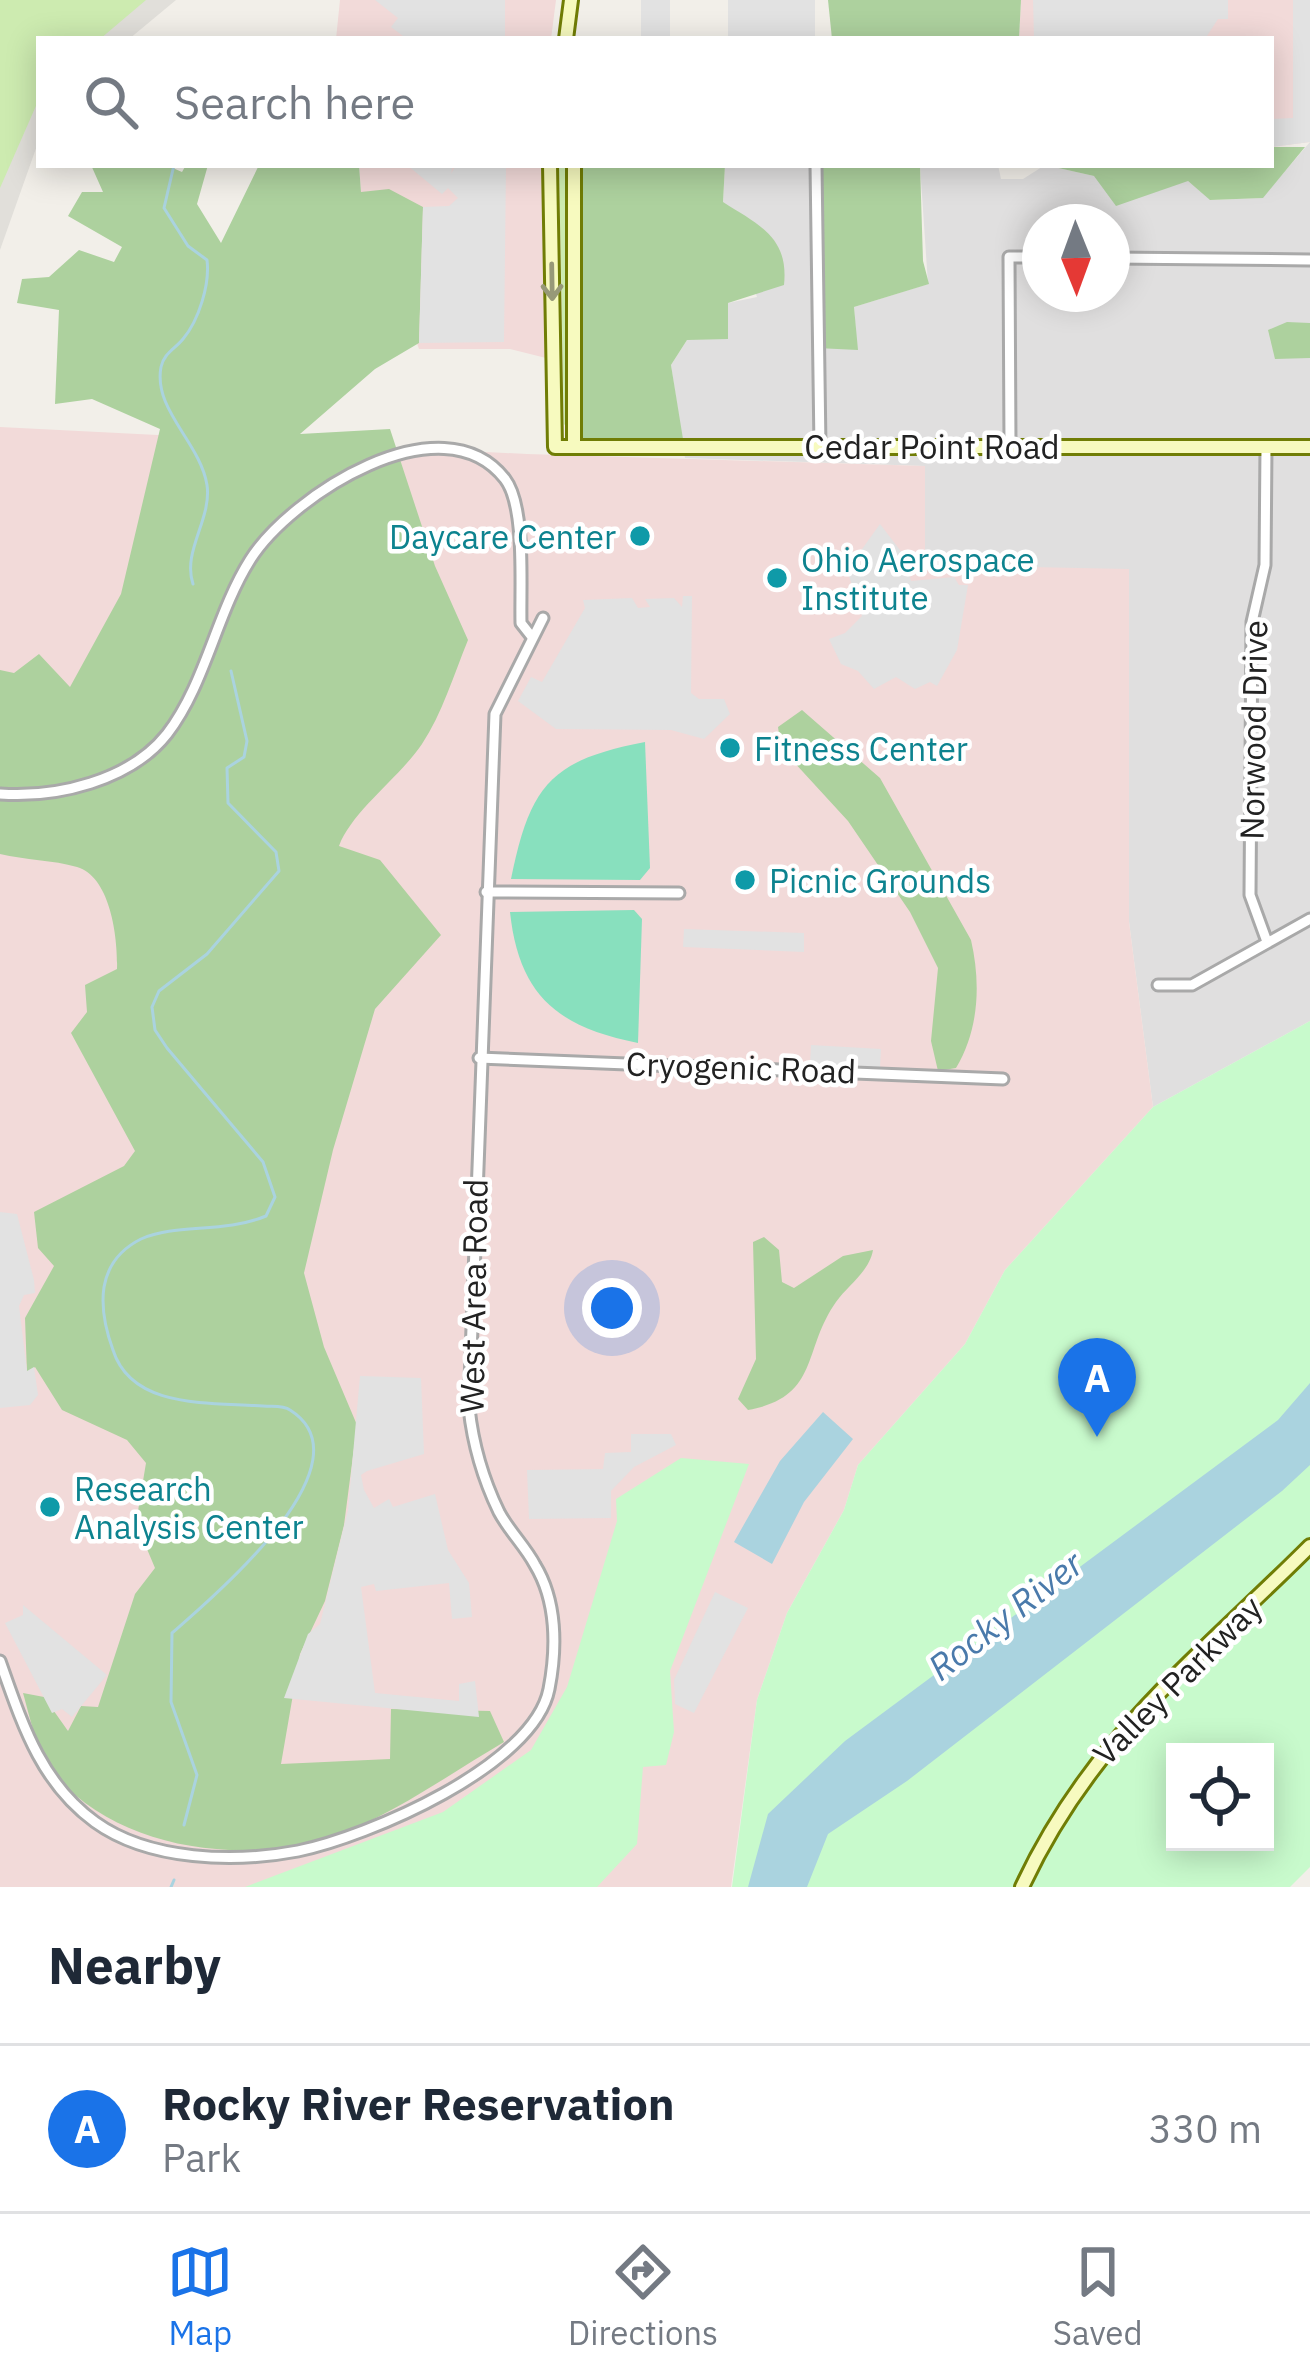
<!DOCTYPE html>
<html lang="en">
<head>
<meta charset="utf-8">
<style>
  :root { --surface:#fff; --page:#f2f2f3; --text:#1f2937; --muted:#747a83; --line:#e0e1e3; --accent:#1a73e8 }
  body { margin:0; font-family:"IBM Plex Sans",sans-serif; background:var(--page); color:var(--text) }
  .controls { position:absolute; right:36px; bottom:36px; display:grid; overflow:hidden; border-radius:0px; box-shadow:0 6px 30px #0003 }
  .controls button { width:108px; height:108px; display:grid; place-items:center; padding:0; border:0; border-bottom:3px solid var(--line); background:var(--surface); color:var(--text); font:60px sans-serif }
  .compass { position:absolute; left:1022px; top:204px; width:108px; height:108px; border-radius:50%; background:var(--surface); box-shadow:0 6px 30px #0003; rotate:179deg }
  .you { position:absolute; left:612px; top:1308px; width:42px; height:42px; margin:-30px; border:9px solid #fff; border-radius:50%; background:#1a73e8; box-shadow:0 0 0 18px #1a73e833 }
  .badge { display:grid; place-items:center; width:78px; height:78px; border-radius:50%; background:var(--accent); color:#fff; font-size:39px; font-weight:700 }
  .pin { position:absolute; translate:-50% -99px; filter:drop-shadow(0 3px 6px #0008) }
  .pin::after { content:''; position:absolute; top:63px; width:42px; height:36px; background:inherit; clip-path:polygon(0 0,100% 0,50% 100%) }
  .list { margin:0; padding:0; list-style:none }
  h2 { display:flex; justify-content:space-between; align-items:center; height:156px; margin:0; padding:0 48px; font-size:51px }
  h2 small { font-size:39px; font-weight:400; color:var(--muted) }
  .list li { display:grid; grid-template-columns:78px 1fr auto; gap:36px; align-items:center; box-sizing:border-box; height:168px; padding:0 48px; border-top:3px solid var(--line) }
  .list b { display:block; font-size:45px; white-space:nowrap }
  .list p { margin:0; font-size:39px; white-space:nowrap; color:var(--muted) }
  .list em { font-size:39px; font-style:normal; color:var(--muted) }
  .icon { flex:none; width:66px; height:66px; fill:none; stroke:currentColor; stroke-width:2; stroke-linecap:round; stroke-linejoin:round }
  .map { position:relative; flex:none; width:1310px; height:1887px; overflow:hidden }
  .search { position:absolute; background:var(--surface); box-shadow:0 6px 30px #0003; left:36px; right:36px; top:36px; height:132px; display:flex; align-items:center; gap:30px; box-sizing:border-box; padding:0 42px; border-radius:0px; color:var(--muted); font-size:45px }
  .sheet { height:324px; background:var(--surface) }
  nav { display:flex; justify-content:space-around; align-items:center; box-sizing:border-box; height:168px; border-top:3px solid var(--line); background:var(--surface); font-size:33px; color:var(--muted) }
  nav a { display:grid; justify-items:center; gap:6px }
  nav .on { color:var(--accent) }
  .map>svg:first-child { display:block }
  .residential { fill:#e0dfdf; fill-rule:evenodd }
  .commercial { fill:#f2dad9 }
  .airport { fill:#e1dfda }
  .grass { fill:#cdebb0 }
  .forest { fill:#add19e }
  .park { fill:#c8facc; fill-rule:evenodd }
  .pitch { fill:#88e0be }
  .parking { fill:#e2e2e2 }
  .water { fill:#aad3df }
  .lines { fill:none; stroke-linecap:round; stroke-linejoin:round }
  .stream { stroke:#aad3df; stroke-width:3 }
  .street-casing { stroke:#a9a9a9; stroke-width:15 }
  .secondary-casing { stroke:#707d05; stroke-width:18 }
  .street { stroke:#fff; stroke-width:9 }
  .secondary { stroke:#f7fabf; stroke-width:12 }
  .oneway { stroke:#979978 }
  .culture-dot { fill:#0f9aa8; stroke:#fff; stroke-width:4.5 }
  .labels { text-anchor:middle; dominant-baseline:central; stroke-width:9; stroke-linejoin:round; paint-order:stroke }
  .street-label { font-size:33px; fill:#222; stroke:#fff }
  .culture-label { font-size:33px; fill:#0d838f; stroke:#fff; text-anchor:start }
  .water-label { font-size:36px; font-style:italic; fill:#4a7aab; stroke:#fff }
</style>
</head>
<body>
<div class="map">
<svg width="1310" height="1887" viewBox="0 0 1310 1887">
  <rect width="100%" height="100%" fill="#f2efe9"/>
  <!-- residential -->
  <path class="residential" d="M 1310,142 L 1310,1021 L 1153,1107 L 1129,922 L 924,565 L 925,466 L 685,458 L 671,365 L 687,340 L 728,303 L 757,297 L 723,202 L 725,165 L 816,165 L 857,349 L 854,307 L 928,284 L 920,165 L 998,165 L 1001,179 L 1023,179 L 1045,165 L 1094,176 L 1188,181 L 1211,200 L 1262,198 ZM 1040,222 L 1112,222 L 1112,294 L 1040,294 Z"/>
  <!-- commercial -->
  <g class="commercial">
    <path d="M 340,0 L 556,0 L 551,39 L 336,39 Z"/>
    <path d="M 1021,0 L 1310,0 L 1310,142 L 1271,147 L 1271,39 L 1019,39 Z"/>
    <path d="M 359,165 L 548,165 L 550,359 L 510,349 L 419,349 L 361,192 Z"/>
    <path d="M 0,427 L 527,454 L 925,466 L 925,565 L 1129,569 L 1129,922 L 1153,1107 L 1005,1270 L 965,1344 L 858,1465 L 844,1510 L 787,1613 L 757,1700 L 731,1887 L 0,1887 Z"/>
  </g>
  <!-- airport -->
  <path class="airport" d="M 0,0 L 176,0 L 129,39 L 39,39 L 39,140 L 0,250 Z"/>
  <!-- grass -->
  <g class="grass">
    <path d="M 0,0 L 146,0 L 100,39 L 39,39 L 39,99 L 0,188 Z"/>
    <path d="M 559,165 L 569,165 L 570,420 L 564,425 Z"/>
  </g>
  <!-- forest -->
  <g class="forest">
    <path d="M 828,0 L 1021,0 L 1019,39 L 832,39 Z"/>
    <path d="M 1271,147 L 1305,147 L 1263,198 L 1210,200 L 1188,181 L 1116,206 L 1094,176 L 1045,165 L 1271,165 Z"/>
    <path d="M 91,165 L 166,165 L 182,172 L 186,165 L 208,165 L 197,204 L 221,243 L 259,165 L 359,165 L 361,192 L 389,189 L 423,207 L 419,343 L 375,369 L 300,434 L 390,429 L 435,566 L 468,640 C 454,674 442,714 422,744 C 399,778 352,811 339,846 L 380,860 L 441,935 L 375,1009 L 333,1150 L 304,1273 L 324,1347 L 357,1425 L 344,1525 L 325,1601 L 300,1654 L 281,1764 L 390,1759 L 391,1709 L 490,1711 L 504,1742 C 453,1772 400,1810 345,1832 C 255,1867 123,1853 57,1777 C 37,1754 31,1721 23,1693 L 44,1697 L 68,1731 L 81,1706 L 98,1707 L 135,1594 L 155,1568 L 136,1523 L 146,1463 L 127,1440 L 62,1410 L 35,1367 L 27,1373 L 25,1318 L 54,1266 L 38,1248 L 34,1212 L 124,1166 L 135,1151 L 71,1033 L 87,1012 L 85,985 L 117,969 C 118,939 111,877 77,867 C 53,860 25,860 0,854 L 0,670 L 14,673 L 39,654 L 70,687 L 121,594 L 160,429 L 92,399 L 55,404 L 59,310 L 17,303 L 22,279 L 49,277 L 79,250 L 114,262 L 122,247 L 68,216 L 82,192 L 103,192 Z"/>
    <path d="M 583,165 L 725,165 L 723,202 C 759,225 789,237 784,285 L 728,303 L 728,339 L 687,340 L 671,365 L 683,439 L 582,441 Z"/>
    <path d="M 816,165 L 920,165 L 923,261 L 929,284 L 854,307 L 858,350 L 817,348 Z"/>
    <path d="M 1287,322 L 1310,323 L 1310,358 L 1275,359 L 1268,330 Z"/>
    <path d="M 802,710 L 880,778 L 971,940 C 981,983 979,1030 956,1068 L 938,1071 L 931,1041 L 938,968 L 910,912 L 848,821 L 781,748 L 778,727 Z"/>
    <path d="M 764,1237 L 779,1250 L 782,1282 L 794,1288 L 843,1256 L 873,1250 C 869,1272 849,1284 836,1302 C 802,1350 820,1397 748,1410 L 738,1399 L 756,1359 L 753,1242 Z"/>
  </g>
  <!-- park -->
  <g class="park">
    <path d="M 1310,1021 L 1310,1867 L 1290,1887 L 732,1887 L 757,1700 L 787,1613 L 844,1510 L 858,1465 L 965,1344 L 1005,1270 L 1153,1107 ZM 1175,1752 L 1265,1752 L 1265,1842 L 1175,1842 Z"/>
    <path d="M 681,1458 L 749,1464 L 670,1671 L 674,1732 L 666,1765 L 643,1767 L 637,1844 L 597,1887 L 245,1887 L 443,1812 L 531,1750 L 567,1687 L 617,1521 L 616,1499 Z"/>
  </g>
  <!-- pitch -->
  <g class="pitch">
    <path d="M 645,742 L 650,868 L 640,880 L 511,879 C 530,785 551,760 645,742 Z"/>
    <path d="M 634,910 L 642,919 L 638,1043 C 558,1027 519,996 510,912 Z"/>
  </g>
  <!-- parking -->
  <g class="parking">
    <path d="M 375,0 L 505,0 L 505,39 L 407,39 L 391,27 L 398,18 Z"/>
    <rect x="641" y="0" width="29" height="39"/>
    <rect x="728" y="0" width="87" height="39"/>
    <path d="M 1033,0 L 1228,0 L 1228,19 L 1218,19 L 1205,39 L 1034,39 Z"/>
    <path d="M 1293,0 L 1310,0 L 1310,142 L 1271,147 L 1271,119 L 1293,118 Z"/>
    <path d="M 407,165 L 453,165 L 451,174 L 456,165 L 506,165 L 504,342 L 419,343 L 423,207 L 449,206 L 458,198 L 448,188 L 442,194 Z"/>
    <path d="M 880,524 L 903,554 L 911,581 L 954,577 L 959,585 L 968,585 L 957,650 L 937,686 L 930,682 L 915,689 L 896,677 L 874,689 L 858,671 L 841,664 L 829,639 L 845,633 L 862,616 L 847,570 Z"/>
    <path d="M 683,596 L 692,596 L 691,693 L 699,699 L 724,699 L 730,714 L 704,739 L 671,730 L 556,729 L 518,701 L 531,677 L 542,682 L 585,608 L 583,600 L 632,598 L 638,608 L 650,607 L 645,599 L 674,598 L 682,607 Z"/>
    <path d="M 684,929 L 804,933 L 804,952 L 683,947 Z"/>
    <path d="M 811,1045 L 881,1049 L 880,1068 L 810,1065 Z"/>
    <path d="M 0,1212 L 17,1214 L 34,1280 L 35,1293 L 24,1295 L 19,1306 L 27,1371 L 34,1367 L 38,1395 L 30,1405 L 0,1408 Z"/>
    <path d="M 360,1376 L 421,1378 L 424,1454 L 367,1471 L 361,1475 L 364,1490 L 374,1508 L 389,1499 L 393,1507 L 435,1494 L 448,1550 L 469,1583 L 472,1617 L 452,1619 L 449,1583 L 376,1591 L 374,1584 L 361,1587 L 375,1693 L 459,1701 L 459,1684 L 475,1681 L 479,1717 L 284,1698 L 308,1634 L 320,1624 L 348,1510 Z"/>
    <path d="M 631,1434 L 671,1434 L 676,1445 L 634,1467 L 611,1491 L 611,1518 L 529,1519 L 527,1470 L 603,1469 L 605,1453 L 631,1452 Z"/>
    <path d="M 715,1592 L 748,1608 L 694,1713 L 675,1704 L 674,1680 Z"/>
    <path d="M 23,1605 L 107,1675 L 72,1717 L 62,1709 L 52,1713 L 5,1623 L 23,1615 Z"/>
  </g>
  <!-- water -->
  <g class="water">
    <path d="M 1310,1383 L 1310,1465 L 1282,1491 L 907,1781 L 828,1834 L 807,1887 L 748,1887 L 768,1814 L 845,1741 L 1278,1420 Z"/>
    <path d="M 823,1412 L 853,1439 L 804,1502 L 772,1564 L 734,1542 L 780,1461 Z"/>
  </g>
  <g class="lines">
    <!-- stream -->
    <g class="stream">
      <path d="M 174,165 L 164,208 L 188,246 L 207,260 C 210,284 199,320 183,339 C 175,349 164,353 161,367 C 153,410 200,442 207,485 C 212,519 182,551 193,584"/>
      <path d="M 184,1825 L 197,1775 L 171,1702 L 172,1633 C 210,1600 374,1463 290,1410 C 283,1405 272,1407 263,1406 C 211,1402 132,1410 113,1350 C 106,1331 101,1307 104,1287 C 108,1264 121,1249 141,1239 C 177,1223 223,1234 266,1216 L 275,1197 L 263,1162 L 167,1048 L 155,1030 L 152,1007 L 159,991 L 207,954 L 279,871 L 276,852 L 228,803 L 227,768 L 244,757 L 247,741 L 231,671"/>
      <path d="M 171,1887 L 174,1880"/>
    </g>
    <defs>
      <g id="street">
        <path d="M 816,165 L 820,447"/>
        <path d="M 1112,258 L 1310,260"/>
        <path d="M 1010,445 L 1009,257 L 1040,257"/>
        <path d="M 0,794 C 56,798 130,781 167,734 C 206,683 216,614 250,560 C 290,496 442,398 505,479 C 526,506 520,587 521,623 L 532,637"/>
        <path d="M 486,892 L 679,893"/>
        <path d="M 1266,939 L 1250,895 L 1252,622 L 1265,565 L 1266,447"/>
        <path d="M 1158,985 L 1192,985 L 1310,919"/>
        <path d="M 479,1058 L 1003,1079"/>
        <path d="M 0,1661 C 22,1723 40,1782 95,1822 C 149,1861 235,1863 298,1851 C 367,1837 534,1766 549,1689 C 557,1648 557,1601 535,1565 C 525,1546 509,1531 499,1512 C 483,1479 473,1445 469,1408 L 495,714 L 543,618"/>
      </g>
      <g id="secondary">
        <path d="M 566,39 L 571,0"/>
        <path d="M 550,165 L 555,447 L 1310,447"/>
        <path d="M 574,447 L 574,165"/>
        <path d="M 1022,1887 C 1091,1738 1197,1659 1310,1546"/>
      </g>
    </defs>
    <!-- street casing -->
    <use href="#street" class="street-casing"/>
    <!-- secondary casing -->
    <use href="#secondary" class="secondary-casing"/>
    <!-- street -->
    <use href="#street" class="street"/>
    <!-- secondary -->
    <use href="#secondary" class="secondary"/>
  </g>
  <!-- one-way arrows -->
  <defs><path id="oneway-shaft" d="M-6 0H5M1.5-3L5.5 0L1.5 3" fill="none" stroke-width="1.6" stroke-linecap="round" stroke-linejoin="round" transform="scale(3)"/></defs>
  <use class="oneway" href="#oneway-shaft" transform="translate(552 282) rotate(89)"/>
  <!-- markers -->
  <g class="culture-dot">
    <circle cx="640" cy="536" r="12"/>
    <circle cx="777" cy="578" r="12"/>
    <circle cx="730" cy="748" r="12"/>
    <circle cx="745" cy="880" r="12"/>
    <circle cx="50" cy="1507" r="12"/>
  </g>
  <g class="labels">
    <!-- street labels -->
    <g class="street-label">
      <text x="932" y="446">Cedar Point Road</text>
      <text transform="translate(1253 730) rotate(-89)">Norwood Drive</text>
      <text transform="translate(741 1067) rotate(2)">Cryogenic Road</text>
      <text transform="translate(473 1296) rotate(-89)">West Area Road</text>
      <text transform="translate(1177 1680) rotate(-45)">Valley Parkway</text>
    </g>
    <!-- culture labels -->
    <g class="culture-label">
      <text x="616" y="536" text-anchor="end">Daycare Center</text>
      <text x="801" y="559">Ohio Aerospace<tspan x="801" dy="38">Institute</tspan></text>
      <text x="754" y="748">Fitness Center</text>
      <text x="769" y="880">Picnic Grounds</text>
      <text x="74" y="1488">Research<tspan x="74" dy="38">Analysis Center</tspan></text>
    </g>
    <!-- water labels -->
    <g class="water-label">
      <text transform="translate(1005 1615) rotate(-38)">Rocky River</text>
    </g>
  </g>
</svg>
<div class="controls">
<button><svg class="icon" aria-label="locate" viewBox="0 0 24 24"><circle cx="12" cy="12" r="6"/><path d="M12 2v4M12 18v4M2 12h4M18 12h4"/></svg></button>
</div>
<svg class="compass" viewBox="-18 -18 36 36"><path d="M0-13l5 13h-10z" fill="#e53935"/><path d="M0 13l5-13h-10z" fill="#747a83"/></svg>
<div class="you"></div>
<div class="pin badge" style="left:1097px;top:1437px">A</div>
<div class="search"><svg class="icon" aria-label="search" viewBox="0 0 24 24"><circle cx="10" cy="10" r="6"/><path d="M15 15l6 6"/></svg>Search here</div>
</div>
<section class="sheet">
<h2>Nearby<small></small></h2>
<ul class="list">
<li><span class="badge">A</span><div><b>Rocky River Reservation</b><p>Park</p></div><em>330 m</em></li>
</ul>
</section>
<nav>
<a class="on"><svg class="icon" aria-label="map" viewBox="0 0 24 24"><path d="M3 6l6-2 6 2 6-2v14l-6 2-6-2-6 2zM9 4v14M15 6v14"/></svg>Map</a>
<a><svg class="icon" aria-label="directions" viewBox="0 0 24 24"><path d="M12 3l9 9-9 9-9-9zM9 14v-3h6M13 9l2 2-2 2"/></svg>Directions</a>
<a><svg class="icon" aria-label="saved" viewBox="0 0 24 24"><path d="M7 4h10v16l-5-4-5 4z"/></svg>Saved</a>
</nav>
</body>
</html>
